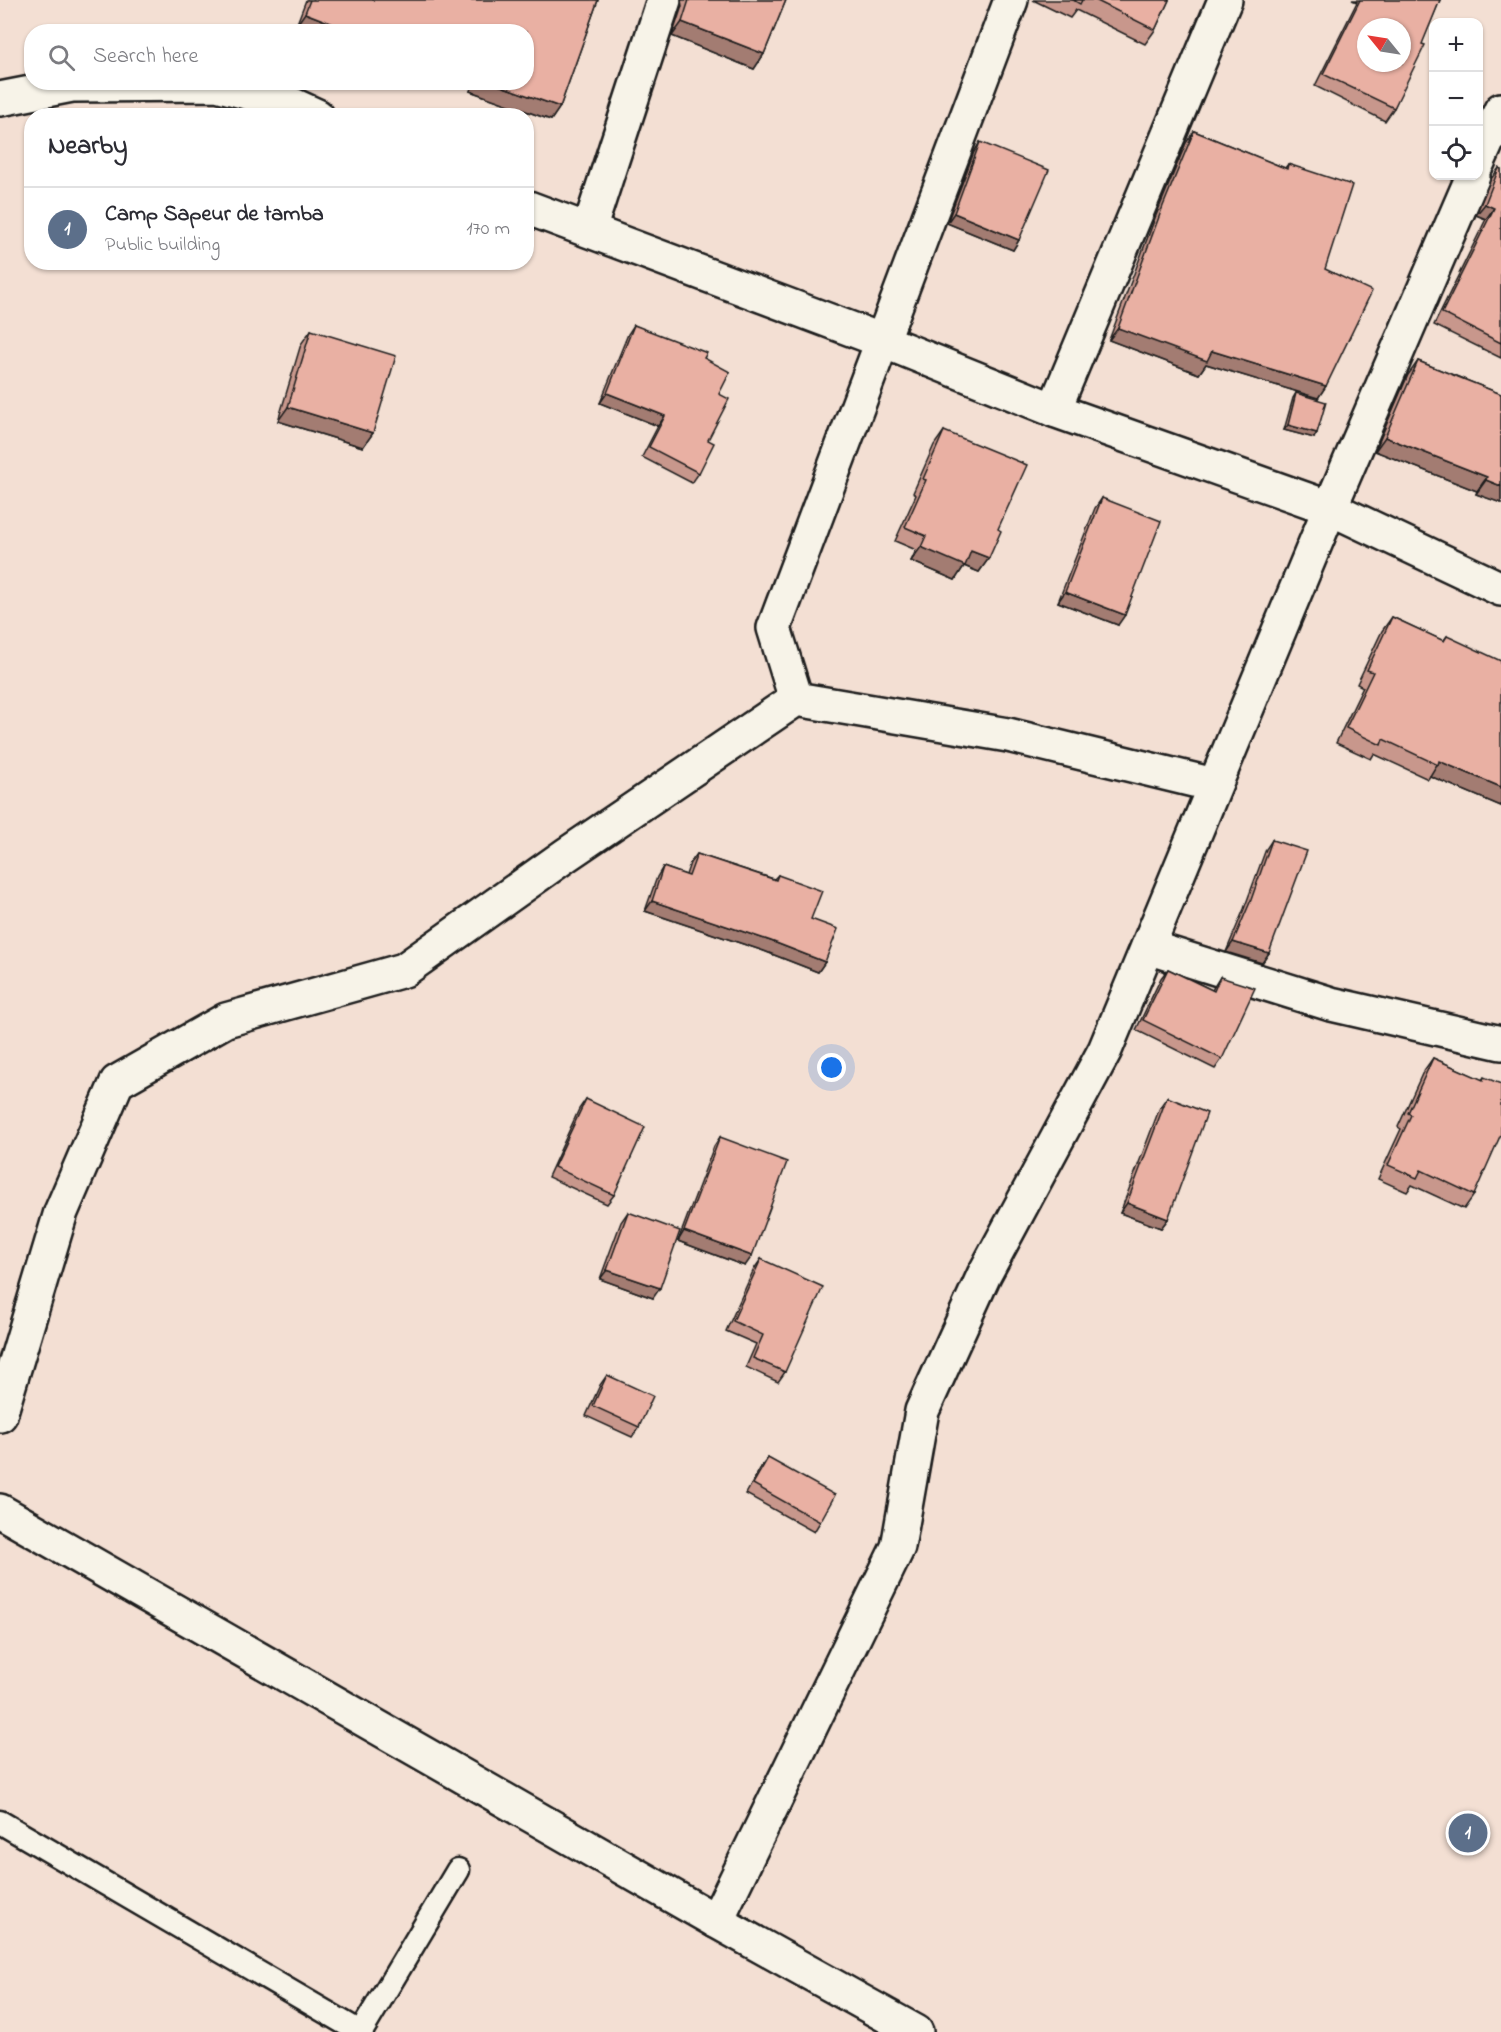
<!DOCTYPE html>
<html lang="en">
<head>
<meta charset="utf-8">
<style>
  :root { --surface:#fff; --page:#f7f7f7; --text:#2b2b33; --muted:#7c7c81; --line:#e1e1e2; --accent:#b45309 }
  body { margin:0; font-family:"Indie Flower",sans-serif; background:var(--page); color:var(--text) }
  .controls { position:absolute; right:18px; top:18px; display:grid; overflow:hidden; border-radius:12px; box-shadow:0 2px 4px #0004 }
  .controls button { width:54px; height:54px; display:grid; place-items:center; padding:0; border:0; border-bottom:2px solid var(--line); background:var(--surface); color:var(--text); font:30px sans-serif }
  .compass { position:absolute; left:1357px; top:18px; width:54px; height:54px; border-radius:50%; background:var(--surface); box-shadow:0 2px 4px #0004; rotate:300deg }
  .you { position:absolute; left:832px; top:1068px; width:21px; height:21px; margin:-15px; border:4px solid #fff; border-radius:50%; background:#1a73e8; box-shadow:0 0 0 9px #1a73e833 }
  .badge { display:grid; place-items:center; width:39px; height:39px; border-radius:50%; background:var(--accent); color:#fff; font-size:20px; font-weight:700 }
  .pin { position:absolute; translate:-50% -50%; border:3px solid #fff; box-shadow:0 2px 6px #0006 }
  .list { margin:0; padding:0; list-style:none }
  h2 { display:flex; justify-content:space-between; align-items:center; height:78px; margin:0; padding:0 24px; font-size:26px }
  h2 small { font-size:20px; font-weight:400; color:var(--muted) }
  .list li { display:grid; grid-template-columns:39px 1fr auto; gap:18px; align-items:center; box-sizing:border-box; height:84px; padding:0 24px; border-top:2px solid var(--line) }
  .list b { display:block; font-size:22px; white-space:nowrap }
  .list p { margin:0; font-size:20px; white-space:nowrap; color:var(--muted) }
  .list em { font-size:20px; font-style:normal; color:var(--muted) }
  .icon { flex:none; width:33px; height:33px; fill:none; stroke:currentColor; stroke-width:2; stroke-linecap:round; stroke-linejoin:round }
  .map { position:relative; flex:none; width:1501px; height:2032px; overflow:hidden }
  .search { position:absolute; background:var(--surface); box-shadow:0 2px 4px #0004; left:24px; top:24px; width:510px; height:66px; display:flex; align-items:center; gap:15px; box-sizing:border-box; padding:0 21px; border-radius:24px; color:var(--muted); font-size:22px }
  .panel { position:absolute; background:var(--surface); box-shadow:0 2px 4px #0004; left:24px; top:108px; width:510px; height:162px; border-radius:24px }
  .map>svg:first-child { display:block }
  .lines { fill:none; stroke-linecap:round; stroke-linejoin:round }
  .lane-casing { stroke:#1c1c1c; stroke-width:27 }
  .street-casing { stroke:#1c1c1c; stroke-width:38 }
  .lane { stroke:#f7f3e8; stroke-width:22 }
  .street { stroke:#f7f3e8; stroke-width:33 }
  .wall { fill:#c8978c; stroke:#1c1c1c; stroke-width:1.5 }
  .shaded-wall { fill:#a37b72; stroke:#1c1c1c; stroke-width:1.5 }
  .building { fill:#e9b0a3; stroke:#1c1c1c; stroke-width:1.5; fill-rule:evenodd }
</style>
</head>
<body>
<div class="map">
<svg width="1501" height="2032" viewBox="0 0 1501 2032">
  <rect width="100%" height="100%" fill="#f3dfd3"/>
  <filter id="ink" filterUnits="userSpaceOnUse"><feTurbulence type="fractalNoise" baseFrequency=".0167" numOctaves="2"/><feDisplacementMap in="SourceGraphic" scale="12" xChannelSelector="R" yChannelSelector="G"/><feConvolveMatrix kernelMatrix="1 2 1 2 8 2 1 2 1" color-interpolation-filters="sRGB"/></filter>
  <g filter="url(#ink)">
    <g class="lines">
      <defs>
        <g id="lane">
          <path d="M 0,1822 L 360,2032"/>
          <path d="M 361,2032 L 458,1870"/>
        </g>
        <g id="street">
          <path d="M 0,99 L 72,85 L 217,84 L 293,105 L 317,116"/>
          <path d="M 1478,162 L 1501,110"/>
          <path d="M 526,207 L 883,341 L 1054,410 L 1330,508 L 1501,589"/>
          <path d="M 589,230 L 664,0"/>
          <path d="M 1054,410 L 1225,0"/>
          <path d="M 796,699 L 774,628 L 1011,0"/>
          <path d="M 1148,947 L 1331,1004 L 1501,1043"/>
          <path d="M 0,1415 L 61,1212 L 117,1082 L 226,1020 L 404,970 L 566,855 L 796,699 L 1008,735 L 1214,785"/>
          <path d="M 0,1511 L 716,1921 L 916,2032"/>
          <path d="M 716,1921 L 898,1547 L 922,1411 L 984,1275 L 1105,1050 L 1330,508 L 1473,176"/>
        </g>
      </defs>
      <!-- lane casing -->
      <use href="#lane" class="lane-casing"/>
      <!-- street casing -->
      <use href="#street" class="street-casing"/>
      <!-- lane -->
      <use href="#lane" class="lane"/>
      <!-- street -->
      <use href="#street" class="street"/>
    </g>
    <!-- wall -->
    <g class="wall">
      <path d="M 306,0 L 598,0 L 560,107 L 551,120 L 470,91 L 473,82 L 526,82 L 526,32 L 296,26 Z"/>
      <path d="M 681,0 L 786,0 L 764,54 L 754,69 L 672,36 L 682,6 Z"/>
      <path d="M 1033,0 L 1169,0 L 1155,30 L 1145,44 L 1076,10 L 1070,18 Z"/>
      <path d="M 1352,0 L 1440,0 L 1394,108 L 1385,121 L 1315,86 L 1357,2 Z"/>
      <path d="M 1194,131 L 1285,168 L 1288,164 L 1325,269 L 1326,386 L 1318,398 L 1206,364 L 1199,374 L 1109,340 L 1155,218 L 1186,143 Z"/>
      <path d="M 980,142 L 1019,240 L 1013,250 L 947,223 L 974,152 Z"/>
      <path d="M 1499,168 L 1501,169 L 1501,358 L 1434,325 L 1486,219 L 1476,215 L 1491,179 Z"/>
      <path d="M 634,325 L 704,358 L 719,394 L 699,473 L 692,483 L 642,457 L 658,426 L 600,403 L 628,334 Z"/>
      <path d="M 311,330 L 373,433 L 363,447 L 278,421 L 301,344 Z"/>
      <path d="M 1418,361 L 1501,394 L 1501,503 L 1476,494 L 1477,491 L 1375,451 L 1408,375 Z"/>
      <path d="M 1296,393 L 1314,438 L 1284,430 L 1293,398 Z"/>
      <path d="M 944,431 L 998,529 L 989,558 L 979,572 L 964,566 L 955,580 L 911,561 L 916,550 L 895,541 L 916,495 L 913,493 L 934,445 Z"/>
      <path d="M 1102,498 L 1118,625 L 1058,602 L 1095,508 Z"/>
      <path d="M 1392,617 L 1443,641 L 1447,636 L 1501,806 L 1430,776 L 1428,779 L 1374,754 L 1371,759 L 1336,743 L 1363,687 L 1357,684 L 1382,631 Z"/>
      <path d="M 1272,840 L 1269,953 L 1262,963 L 1226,952 L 1244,909 L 1266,849 Z"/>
      <path d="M 697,854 L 774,879 L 778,875 L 811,919 L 825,962 L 818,972 L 764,951 L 645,911 L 657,877 L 663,867 L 686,875 L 690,863 Z"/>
      <path d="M 1168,969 L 1212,990 L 1220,977 L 1222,1059 L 1215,1069 L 1136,1030 L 1161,978 Z"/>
      <path d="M 1433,1058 L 1482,1080 L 1484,1077 L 1474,1195 L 1464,1209 L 1412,1185 L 1407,1192 L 1378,1179 L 1401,1129 L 1398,1127 L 1423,1072 Z"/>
      <path d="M 1167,1097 L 1168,1219 L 1161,1228 L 1120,1213 L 1160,1107 Z"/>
      <path d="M 586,1099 L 614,1195 L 607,1204 L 548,1177 L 579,1109 Z"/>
      <path d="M 720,1137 L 745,1266 L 678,1241 L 714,1146 Z"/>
      <path d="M 628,1212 L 653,1298 L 600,1279 L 621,1222 Z"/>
      <path d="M 761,1259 L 785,1372 L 778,1382 L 746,1367 L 756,1344 L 726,1331 L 754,1269 Z"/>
      <path d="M 607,1375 L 639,1427 L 632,1437 L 586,1416 L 600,1385 Z"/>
      <path d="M 768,1458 L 820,1522 L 814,1532 L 746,1494 L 761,1467 Z"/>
    </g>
    <!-- shaded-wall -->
    <g class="shaded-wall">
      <path d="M 305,13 L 354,32 L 310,32 L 296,26 Z"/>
      <path d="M 682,22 L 764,54 L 754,69 L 672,36 Z"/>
      <path d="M 392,27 L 407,32 L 389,32 Z"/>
      <path d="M 476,82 L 490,82 L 560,107 L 551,120 L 470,91 Z"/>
      <path d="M 1485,204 L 1494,208 L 1486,219 L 1476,215 Z"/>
      <path d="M 954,213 L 1019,240 L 1013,250 L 947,223 Z"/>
      <path d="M 1118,328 L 1212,351 L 1326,386 L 1318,398 L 1206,364 L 1199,374 L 1109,340 Z"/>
      <path d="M 607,393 L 665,416 L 658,426 L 600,403 Z"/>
      <path d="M 288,407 L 373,433 L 363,447 L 278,421 Z"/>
      <path d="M 1288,425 L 1317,433 L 1314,438 L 1284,430 Z"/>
      <path d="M 1385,437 L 1487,477 L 1477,491 L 1375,451 Z"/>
      <path d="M 1486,480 L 1501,486 L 1501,503 L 1476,494 Z"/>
      <path d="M 921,547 L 971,551 L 989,558 L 979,572 L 964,566 L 955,580 L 911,561 Z"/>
      <path d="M 1065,592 L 1125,615 L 1118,625 L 1058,602 Z"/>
      <path d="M 1439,761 L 1501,787 L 1501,806 L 1430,776 Z"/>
      <path d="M 652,901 L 771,941 L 825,962 L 818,972 L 764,951 L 645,911 Z"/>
      <path d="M 1233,942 L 1269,953 L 1262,963 L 1226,952 Z"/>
      <path d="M 1127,1203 L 1168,1219 L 1161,1228 L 1120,1213 Z"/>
      <path d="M 684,1231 L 752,1256 L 745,1266 L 678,1241 Z"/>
      <path d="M 607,1270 L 660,1288 L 653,1298 L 600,1279 Z"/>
    </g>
    <!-- building -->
    <g class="building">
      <path d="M 310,0 L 598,0 L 560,107 L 490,82 L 526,82 L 526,32 L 407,32 L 392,27 L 390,32 L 354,32 L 305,13 Z"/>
      <path d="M 689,0 L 786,0 L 764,54 L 682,22 Z"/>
      <path d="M 1073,0 L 1082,0 L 1080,4 Z"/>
      <path d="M 1095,0 L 1169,0 L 1155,30 Z"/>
      <path d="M 1360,0 L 1440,0 L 1422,44 L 1425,45 L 1394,108 L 1323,74 ZM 1366,27 L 1402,27 L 1402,63 L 1366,63 Z"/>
      <path d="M 1194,131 L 1287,169 L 1288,164 L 1352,185 L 1325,269 L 1372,291 L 1326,386 L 1212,351 L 1207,361 L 1118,328 L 1163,206 Z"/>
      <path d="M 980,142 L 1049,170 L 1019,240 L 954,213 Z"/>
      <path d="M 1499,168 L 1501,169 L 1501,343 L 1442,313 L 1494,208 L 1485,204 Z"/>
      <path d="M 634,325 L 707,353 L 704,358 L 730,372 L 719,394 L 729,399 L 708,440 L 714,443 L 699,473 L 649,447 L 665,416 L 607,393 Z"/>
      <path d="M 311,330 L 396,356 L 373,433 L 288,407 Z"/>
      <path d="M 1418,361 L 1501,394 L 1501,486 L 1486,480 L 1487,477 L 1385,437 Z"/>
      <path d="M 1296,393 L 1326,402 L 1317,433 L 1288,425 Z"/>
      <path d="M 944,431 L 1027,465 L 998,529 L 1001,531 L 989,558 L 971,551 L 965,566 L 921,547 L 926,536 L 905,527 L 926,480 L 923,479 Z"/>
      <path d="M 1102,498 L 1161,521 L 1125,615 L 1065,592 Z"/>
      <path d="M 1392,617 L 1444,641 L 1447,636 L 1501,661 L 1501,787 L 1439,761 L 1438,765 L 1383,739 L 1381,745 L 1346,728 L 1373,672 L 1367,670 Z"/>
      <path d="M 1272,840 L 1307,851 L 1269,953 L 1233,942 L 1251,900 Z"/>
      <path d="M 697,854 L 776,880 L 778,875 L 822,891 L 811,919 L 838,929 L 825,962 L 771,941 L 652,901 L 663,867 L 689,876 Z"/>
      <path d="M 1168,969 L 1214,991 L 1220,977 L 1255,988 L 1222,1059 L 1143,1020 Z"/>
      <path d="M 1433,1058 L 1483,1080 L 1484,1077 L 1501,1084 L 1501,1134 L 1474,1195 L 1421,1170 L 1417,1178 L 1388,1165 L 1411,1115 L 1408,1113 Z"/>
      <path d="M 1167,1097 L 1207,1113 L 1168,1219 L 1127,1203 Z"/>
      <path d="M 586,1099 L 645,1127 L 614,1195 L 554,1167 Z"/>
      <path d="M 720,1137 L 787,1162 L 752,1256 L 684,1231 Z"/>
      <path d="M 628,1212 L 680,1231 L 660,1288 L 607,1270 Z"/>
      <path d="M 761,1259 L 823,1287 L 785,1372 L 753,1358 L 763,1335 L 733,1321 Z"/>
      <path d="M 607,1375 L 653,1396 L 639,1427 L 593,1406 Z"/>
      <path d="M 768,1458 L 835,1495 L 820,1522 L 753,1484 Z"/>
    </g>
  </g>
</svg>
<div class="controls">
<button>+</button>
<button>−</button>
<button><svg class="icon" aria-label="locate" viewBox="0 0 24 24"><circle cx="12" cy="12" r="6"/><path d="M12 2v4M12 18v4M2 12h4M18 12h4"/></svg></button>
</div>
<svg class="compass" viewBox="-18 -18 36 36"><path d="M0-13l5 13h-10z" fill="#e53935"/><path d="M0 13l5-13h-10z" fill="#7c7c81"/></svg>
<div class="you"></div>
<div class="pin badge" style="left:1468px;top:1833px;background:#5c6f8a">1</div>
<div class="search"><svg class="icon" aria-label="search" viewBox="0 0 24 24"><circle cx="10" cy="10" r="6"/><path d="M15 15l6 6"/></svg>Search here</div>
<section class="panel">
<h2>Nearby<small></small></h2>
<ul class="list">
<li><span class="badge" style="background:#5c6f8a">1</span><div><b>Camp Sapeur de tamba</b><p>Public building</p></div><em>170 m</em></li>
</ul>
</section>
</div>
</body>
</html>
